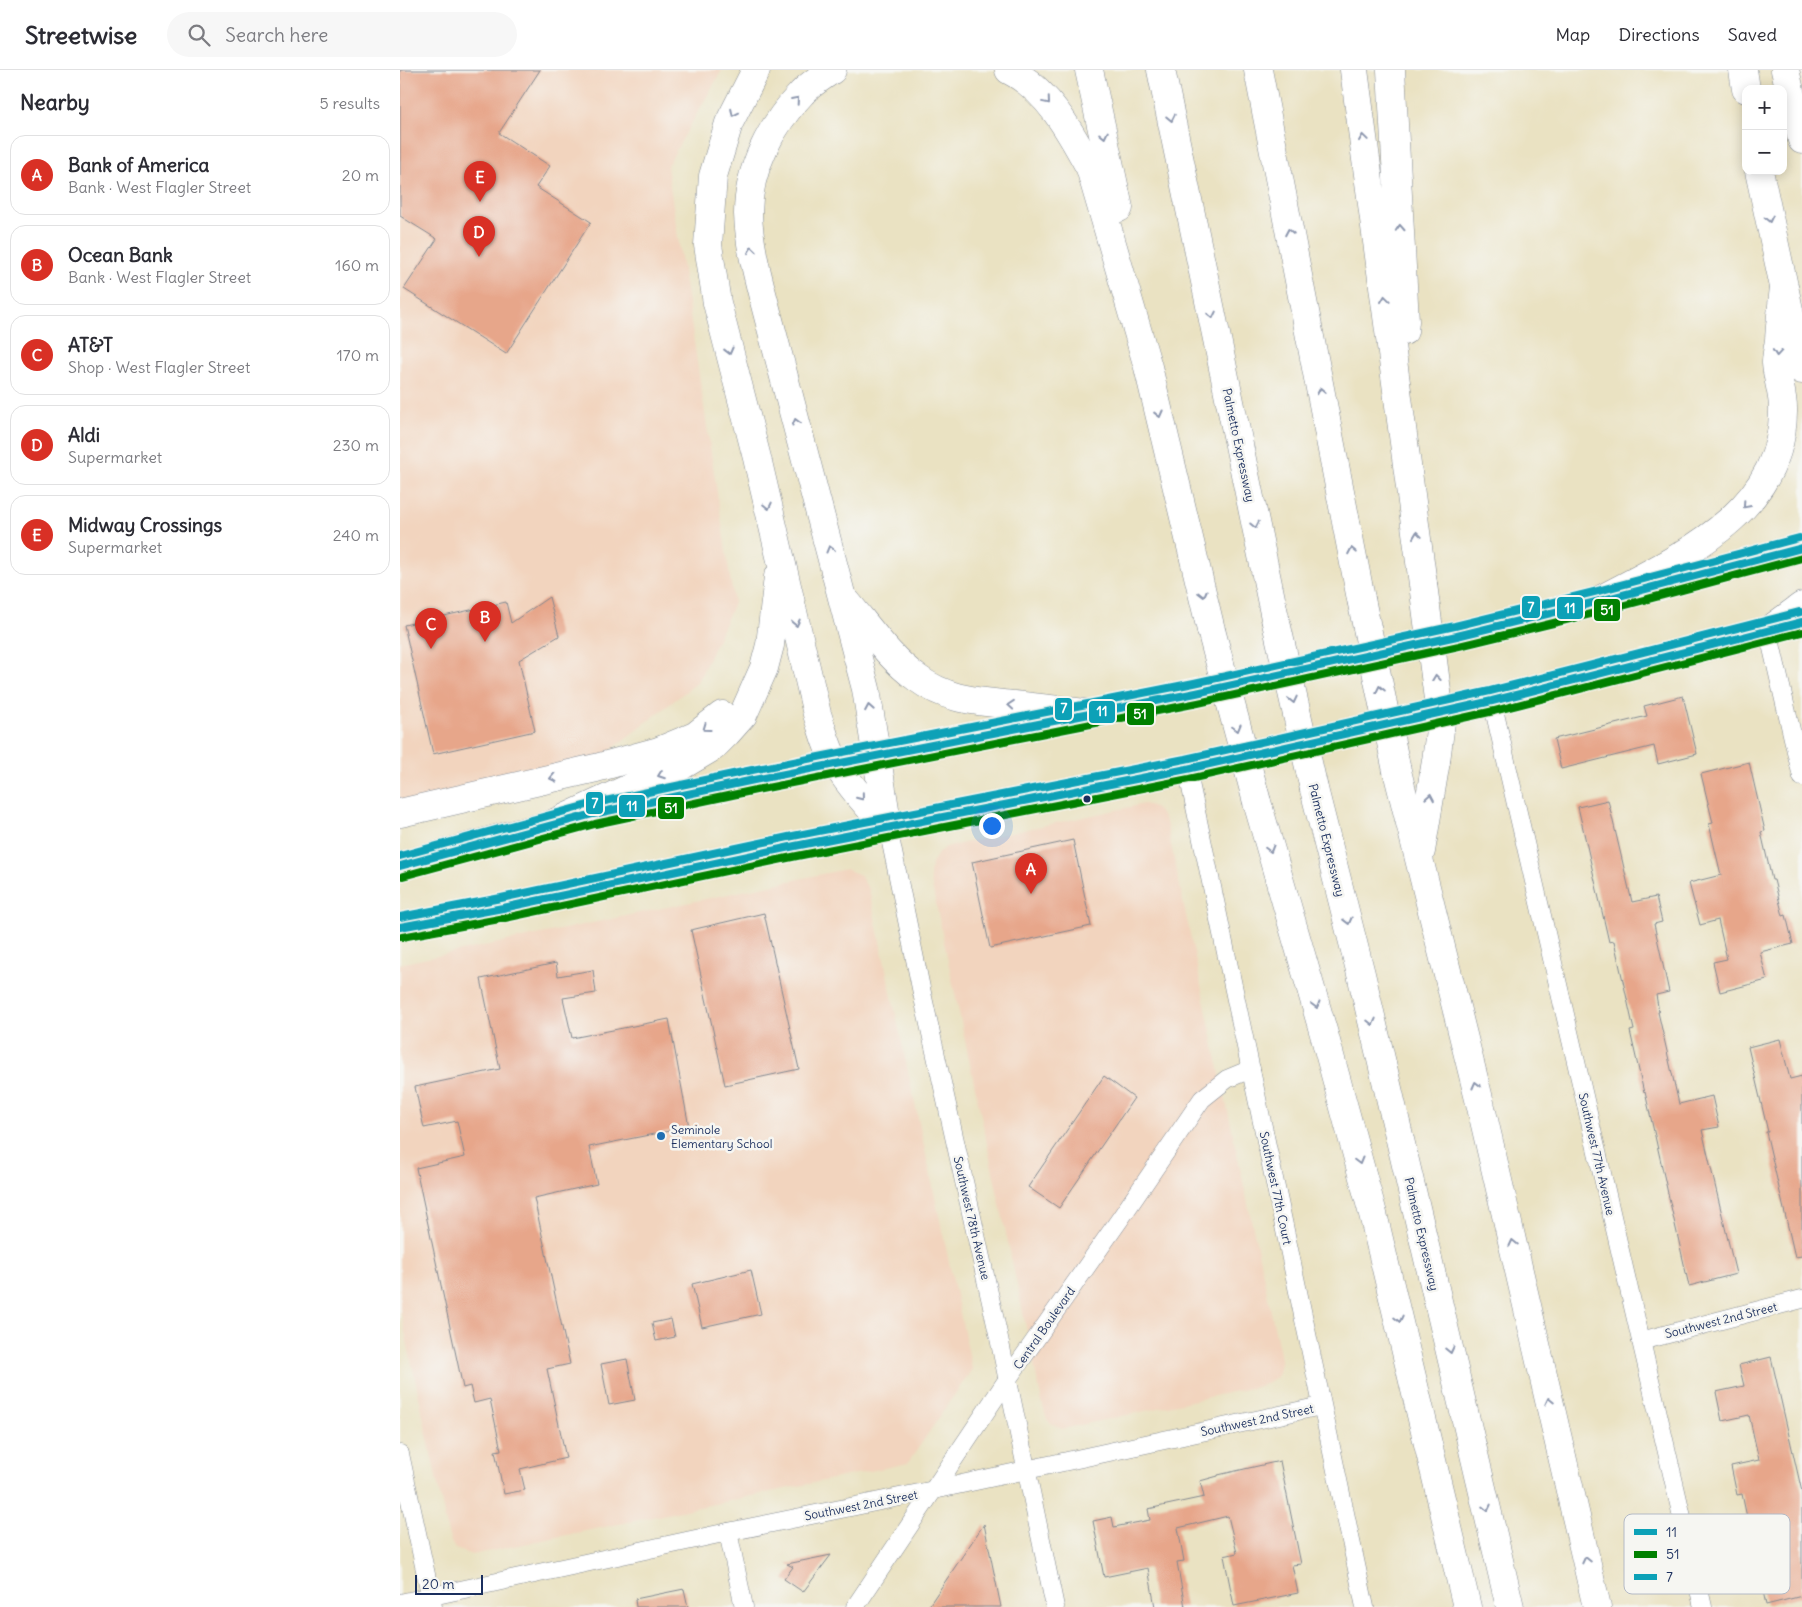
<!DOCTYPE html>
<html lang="en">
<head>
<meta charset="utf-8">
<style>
  :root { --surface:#fff; --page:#f7f7f7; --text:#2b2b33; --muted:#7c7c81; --line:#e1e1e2; --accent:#d93025 }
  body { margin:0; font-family:Delius,sans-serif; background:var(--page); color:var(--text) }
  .controls { position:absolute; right:15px; top:15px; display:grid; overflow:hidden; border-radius:10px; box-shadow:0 2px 12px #0003 }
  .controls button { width:45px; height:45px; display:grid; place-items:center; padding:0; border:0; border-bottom:1px solid var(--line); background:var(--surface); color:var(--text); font:25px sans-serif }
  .scale { position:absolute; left:15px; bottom:12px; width:68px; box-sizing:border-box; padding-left:5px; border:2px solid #1b2f5e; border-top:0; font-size:14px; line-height:18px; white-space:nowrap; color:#1b2f5e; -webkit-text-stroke:4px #f6f6f2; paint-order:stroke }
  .you { position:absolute; left:591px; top:755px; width:18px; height:18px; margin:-12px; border:4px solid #fff; border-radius:50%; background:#1a73e8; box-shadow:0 0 0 8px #1a73e833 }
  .badge { display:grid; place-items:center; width:32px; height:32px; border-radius:50%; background:var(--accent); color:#fff; font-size:16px; font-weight:700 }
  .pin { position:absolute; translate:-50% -41px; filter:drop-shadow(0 1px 2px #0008) }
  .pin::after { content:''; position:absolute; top:26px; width:18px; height:15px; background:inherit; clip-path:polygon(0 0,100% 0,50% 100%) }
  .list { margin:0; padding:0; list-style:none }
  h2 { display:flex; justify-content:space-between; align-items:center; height:65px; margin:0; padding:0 20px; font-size:21px }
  h2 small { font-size:16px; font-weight:400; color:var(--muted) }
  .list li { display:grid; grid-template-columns:32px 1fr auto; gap:15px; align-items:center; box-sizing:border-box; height:80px; margin:0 10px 10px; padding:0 10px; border:1px solid var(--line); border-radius:15px }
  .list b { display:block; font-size:19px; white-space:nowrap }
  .list p { margin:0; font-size:16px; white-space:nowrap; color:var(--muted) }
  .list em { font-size:16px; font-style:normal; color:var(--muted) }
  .icon { flex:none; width:28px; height:28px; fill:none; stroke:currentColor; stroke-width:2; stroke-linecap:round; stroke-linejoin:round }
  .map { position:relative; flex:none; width:1402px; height:1537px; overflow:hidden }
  header { display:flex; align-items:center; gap:30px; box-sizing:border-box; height:70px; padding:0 25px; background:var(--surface); border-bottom:1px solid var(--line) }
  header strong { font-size:24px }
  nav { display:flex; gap:28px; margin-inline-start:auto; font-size:18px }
  .search { width:350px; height:45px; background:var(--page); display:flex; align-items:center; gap:12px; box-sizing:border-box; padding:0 18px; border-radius:28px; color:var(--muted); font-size:19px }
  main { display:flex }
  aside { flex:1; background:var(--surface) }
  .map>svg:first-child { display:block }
  .built { fill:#f2d4be }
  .building { fill:#e7a68a }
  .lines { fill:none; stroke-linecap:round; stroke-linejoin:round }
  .minor-casing { stroke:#828890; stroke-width:19 }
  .secondary-casing { stroke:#828890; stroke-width:27 }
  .primary-casing { stroke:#828890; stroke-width:29 }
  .motorway-casing { stroke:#828890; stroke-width:29 }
  .minor { stroke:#fff; stroke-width:18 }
  .secondary { stroke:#fff; stroke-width:25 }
  .primary { stroke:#fff; stroke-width:28 }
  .motorway { stroke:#fff; stroke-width:28 }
  .motorway-bridge-casing { stroke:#828890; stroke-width:29; stroke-linecap:butt }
  .motorway-bridge { stroke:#fff; stroke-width:28 }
  .bus-1-casing { stroke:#f6f6f2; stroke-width:11 }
  .bus-2-casing { stroke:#f6f6f2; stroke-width:11 }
  .bus-3-casing { stroke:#f6f6f2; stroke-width:11 }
  .bus-1 { stroke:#0ca1b7; stroke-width:8 }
  .bus-2 { stroke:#008000; stroke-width:8 }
  .bus-3 { stroke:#0ca1b7; stroke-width:8 }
  .oneway { stroke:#8d97ae }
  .bus-dot { fill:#1b2f5e; stroke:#f6f6f2; stroke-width:2 }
  .poi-dot { fill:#1f6fb2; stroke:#f6f6f2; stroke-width:2 }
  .labels { text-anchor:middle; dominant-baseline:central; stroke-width:5; stroke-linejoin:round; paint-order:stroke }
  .street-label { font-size:12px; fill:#1b2f5e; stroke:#f6f6f2 }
  .poi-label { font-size:12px; fill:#1b2f5e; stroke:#f6f6f2; text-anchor:start }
  .key { fill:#f6f6f2; stroke:#b4bac6; stroke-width:1 }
  .key-label { font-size:14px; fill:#1b2f5e }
  .line-badge { stroke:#f6f6f2; stroke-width:2 }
  .badge-label { font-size:14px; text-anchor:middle; font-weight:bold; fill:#fff }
</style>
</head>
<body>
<header>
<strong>Streetwise</strong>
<div class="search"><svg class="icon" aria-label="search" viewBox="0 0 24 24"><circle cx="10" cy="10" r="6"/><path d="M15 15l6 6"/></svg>Search here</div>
<nav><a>Map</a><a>Directions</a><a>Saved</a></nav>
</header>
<main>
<aside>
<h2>Nearby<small>5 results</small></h2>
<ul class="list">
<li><span class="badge">A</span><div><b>Bank of America</b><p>Bank · West Flagler Street</p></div><em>20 m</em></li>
<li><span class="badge">B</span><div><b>Ocean Bank</b><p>Bank · West Flagler Street</p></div><em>160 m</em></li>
<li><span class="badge">C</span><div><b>AT&amp;T</b><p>Shop · West Flagler Street</p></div><em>170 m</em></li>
<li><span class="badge">D</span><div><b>Aldi</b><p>Supermarket</p></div><em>230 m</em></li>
<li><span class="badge">E</span><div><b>Midway Crossings</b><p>Supermarket</p></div><em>240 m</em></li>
</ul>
</aside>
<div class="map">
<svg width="1402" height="1537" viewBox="0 0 1402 1537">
  <rect width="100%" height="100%" fill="#f6f6f2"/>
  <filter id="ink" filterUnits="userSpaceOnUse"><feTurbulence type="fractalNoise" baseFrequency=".02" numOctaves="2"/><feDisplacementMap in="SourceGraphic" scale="10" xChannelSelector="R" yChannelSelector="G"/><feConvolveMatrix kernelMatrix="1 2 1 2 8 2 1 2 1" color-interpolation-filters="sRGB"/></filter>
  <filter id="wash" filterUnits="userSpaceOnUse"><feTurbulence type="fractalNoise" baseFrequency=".0096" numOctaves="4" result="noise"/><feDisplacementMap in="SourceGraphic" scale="20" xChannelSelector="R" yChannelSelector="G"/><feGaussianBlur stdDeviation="1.12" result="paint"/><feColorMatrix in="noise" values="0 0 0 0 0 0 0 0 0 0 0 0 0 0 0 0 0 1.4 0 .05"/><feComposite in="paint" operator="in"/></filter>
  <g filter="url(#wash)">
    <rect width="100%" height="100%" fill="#eae2c2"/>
    <!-- built -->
    <g class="built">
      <path d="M 0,0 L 322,0 L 267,96 L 334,533 L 298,612 L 198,690 L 0,734 Z"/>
      <path d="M 744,734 L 752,736 L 760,743 L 766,752 L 880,1284 L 880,1299 L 877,1307 L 860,1316 L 662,1359 L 650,1353 L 646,1347 L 642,1332 L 530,806 L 531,795 L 539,782 L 546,777 Z"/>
      <path d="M 446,799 L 460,805 L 469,820 L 572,1299 L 508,1393 L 72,1485 L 55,1479 L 51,1472 L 48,1463 L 0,1238 L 0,894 Z"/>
    </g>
    <g id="blocks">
      <!-- building -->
      <g class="building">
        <path d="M 0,0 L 140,0 L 99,63 L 150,96 L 136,117 L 191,152 L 106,284 L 4,219 L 37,169 L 0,146 Z"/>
        <path d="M 149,527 L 159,566 L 119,590 L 135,661 L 33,684 L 4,555 L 106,532 L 111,553 Z"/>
        <path d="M 1283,626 L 1297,684 L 1258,694 L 1254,676 L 1161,699 L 1154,669 L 1247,646 L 1244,636 Z"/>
        <path d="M 1349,692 L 1365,761 L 1361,762 L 1372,810 L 1374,810 L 1383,846 L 1386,845 L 1393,874 L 1360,882 L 1367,910 L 1320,922 L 1313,892 L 1327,889 L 1318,850 L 1300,855 L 1289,813 L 1321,805 L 1309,754 L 1313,753 L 1301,704 Z"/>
        <path d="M 1208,730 L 1232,832 L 1256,827 L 1262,852 L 1254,854 L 1269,922 L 1256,925 L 1259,942 L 1258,942 L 1279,1034 L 1312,1026 L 1319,1057 L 1302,1060 L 1336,1204 L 1289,1216 L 1245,1022 L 1244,1023 L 1230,961 L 1234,960 L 1214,871 L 1209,872 L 1178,737 Z"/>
        <path d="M 673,770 L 691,856 L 590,878 L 572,792 Z"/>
        <path d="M 364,843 L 399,999 L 325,1015 L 291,860 Z"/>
        <path d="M 156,893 L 158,906 L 193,900 L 196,923 L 163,928 L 172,968 L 269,949 L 289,1057 L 189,1077 L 197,1114 L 134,1128 L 170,1294 L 147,1299 L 166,1388 L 120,1399 L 125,1420 L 104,1424 L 95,1381 L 101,1380 L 90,1329 L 74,1333 L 70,1316 L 63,1318 L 16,1098 L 65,1087 L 57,1051 L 24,1058 L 15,1017 L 100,999 L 81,909 Z"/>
        <path d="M 1380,969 L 1390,1009 L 1402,1006 L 1402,1186 L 1395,1187 L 1366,1062 L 1368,1062 L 1348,977 Z"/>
        <path d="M 704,1006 L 734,1028 L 659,1138 L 628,1117 Z"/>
        <path d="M 351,1200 L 361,1244 L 302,1257 L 292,1214 Z"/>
        <path d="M 271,1249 L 275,1267 L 256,1271 L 252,1253 Z"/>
        <path d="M 1371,1287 L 1402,1422 L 1402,1526 L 1366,1535 L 1342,1424 L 1337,1425 L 1331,1396 L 1359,1390 L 1349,1345 L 1322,1351 L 1316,1322 L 1344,1316 L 1339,1295 Z"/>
        <path d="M 227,1289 L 235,1330 L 209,1335 L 201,1294 Z"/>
        <path d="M 880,1391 L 901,1494 L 892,1495 L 898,1523 L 834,1536 L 824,1486 L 837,1483 L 828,1446 L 778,1458 L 784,1491 L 777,1492 L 785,1537 L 755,1537 L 748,1498 L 704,1507 L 693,1451 L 712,1447 L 714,1457 L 750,1450 L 748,1439 L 804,1427 L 800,1411 L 818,1406 L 818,1405 Z"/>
        <path d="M 584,1454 L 601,1537 L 528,1537 Z"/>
        <path d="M 431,1485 L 403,1522 L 384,1509 L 393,1497 L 387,1494 Z"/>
        <path d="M 284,1519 L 288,1537 L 236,1537 L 235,1529 Z"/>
      </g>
    </g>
  </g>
  <g filter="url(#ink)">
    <use href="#blocks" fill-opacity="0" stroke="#828890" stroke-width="1"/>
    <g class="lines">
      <defs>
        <g id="minor">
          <path d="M 1368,561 L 1402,707"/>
          <path d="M 1092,631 L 1303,1537"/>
          <path d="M 787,699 L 965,1537"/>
          <path d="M 488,758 L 522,923 L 599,1268 L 655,1537"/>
          <path d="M 1241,1271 L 1402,1229"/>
          <path d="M 0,1384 L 33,1537"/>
          <path d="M 328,1462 L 344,1537"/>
          <path d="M 0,1533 L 328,1462 L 534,1420 L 921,1336"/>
          <path d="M 455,1537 L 607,1310 L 720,1149 L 802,1029 L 827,1009 L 851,999"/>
        </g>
        <path id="secondary" d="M 1221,526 L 1402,478"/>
        <g id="primary">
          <path d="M 0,796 L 114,764 L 193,744 L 354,710 L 796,623 L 1057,566 L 1196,532"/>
          <path d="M 0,857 L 103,838 L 395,776 L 787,699 L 1092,631 L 1368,561"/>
        </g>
        <g id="motorway">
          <path d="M 356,0 L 329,53 L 313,106 L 308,175 L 317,233 L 357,388 L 417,644 C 423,661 427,680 437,695 C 451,718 470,738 488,758"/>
          <path d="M 432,0 C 422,7 410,14 402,23 C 371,55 348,99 348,144 C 349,172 356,200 363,227 L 466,619 L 488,758"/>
          <path d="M 609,0 C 648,20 670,61 690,98 L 748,297 L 811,560"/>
          <path d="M 689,0 L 719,138"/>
          <path d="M 761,0 L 875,548"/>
          <path d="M 858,0 L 961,529"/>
          <path d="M 954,0 L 1023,514"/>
          <path d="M 991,0 L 1005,251 L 1004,261"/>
          <path d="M 1343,0 L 1346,19"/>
          <path d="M 1385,0 L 1402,70"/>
          <path d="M 1359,101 L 1402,300"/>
          <path d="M 447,532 C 469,558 489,588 517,608 C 548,631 578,631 614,635 C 641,638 667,641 694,644"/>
          <path d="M 1196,532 C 1273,490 1382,446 1383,342 C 1384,326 1377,309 1376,293 C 1376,286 1378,278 1379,270 C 1380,253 1382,235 1384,217"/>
          <path d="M 1368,561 L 1402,536"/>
          <path d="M 997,701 L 1080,1033 L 1197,1537"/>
          <path d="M 914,719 L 961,904 L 1110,1537"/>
          <path d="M 857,732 L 924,964 L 973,1144 L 1067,1537"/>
          <path d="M 0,743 L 196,698 L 259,681 L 295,666 L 322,645"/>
          <path d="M 150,755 L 251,708 L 281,696 L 313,677 L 327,663 L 343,645 L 364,598 L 370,575 L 378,507"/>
          <path d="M 1021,781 L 1036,691"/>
        </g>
      </defs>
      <!-- minor casing -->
      <use href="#minor" class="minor-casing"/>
      <!-- secondary casing -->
      <use href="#secondary" class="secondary-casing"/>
      <!-- primary casing -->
      <use href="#primary" class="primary-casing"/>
      <!-- motorway casing -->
      <use href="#motorway" class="motorway-casing"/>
      <!-- minor -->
      <use href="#minor" class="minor"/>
      <!-- secondary -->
      <use href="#secondary" class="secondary"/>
      <!-- primary -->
      <use href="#primary" class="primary"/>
      <!-- motorway -->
      <use href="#motorway" class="motorway"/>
      <defs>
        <g id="motorway-bridge">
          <path d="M 1023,514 L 1041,652 L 1036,691"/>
          <path d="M 961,529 L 997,701"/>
          <path d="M 875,548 L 914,719"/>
          <path d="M 811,560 L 857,732"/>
        </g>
      </defs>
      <!-- motorway-bridge casing -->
      <use href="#motorway-bridge" class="motorway-bridge-casing"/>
      <!-- motorway-bridge -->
      <use href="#motorway-bridge" class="motorway-bridge"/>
      <defs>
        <g id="bus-1">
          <path d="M 0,796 L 193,744 L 354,710 L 796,623 L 1057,566 L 1196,532 L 1402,478"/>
          <path d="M 0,857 L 103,838 L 395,776 L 787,699 L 1092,631 L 1402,552"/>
        </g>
        <g id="bus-2">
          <path d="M 3,806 L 195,754 L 356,720 L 798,633 L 1059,576 L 1199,542 L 1402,488"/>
          <path d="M 2,867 L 105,848 L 397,786 L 789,709 L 1094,641 L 1402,562"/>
        </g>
        <g id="bus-3">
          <path d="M 0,786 L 191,734 L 352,700 L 794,613 L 1055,556 L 1194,522 L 1399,468"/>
          <path d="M 0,847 L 101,828 L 393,766 L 785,689 L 1090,621 L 1400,542"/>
        </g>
      </defs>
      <!-- bus-1 casing -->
      <use href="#bus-1" class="bus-1-casing"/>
      <!-- bus-2 casing -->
      <use href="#bus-2" class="bus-2-casing"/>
      <!-- bus-3 casing -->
      <use href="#bus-3" class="bus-3-casing"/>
      <!-- bus-1 -->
      <use href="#bus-1" class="bus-1"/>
      <!-- bus-2 -->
      <use href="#bus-2" class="bus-2"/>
      <!-- bus-3 -->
      <use href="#bus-3" class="bus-3"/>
    </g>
    <!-- one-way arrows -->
    <defs><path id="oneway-chevron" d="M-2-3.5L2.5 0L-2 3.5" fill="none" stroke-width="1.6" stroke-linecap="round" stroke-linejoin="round" transform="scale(1.25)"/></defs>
    <g class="oneway">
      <use href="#oneway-chevron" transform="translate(396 30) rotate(-49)"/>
      <use href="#oneway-chevron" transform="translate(647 31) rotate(50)"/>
      <use href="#oneway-chevron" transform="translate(334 43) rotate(116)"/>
      <use href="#oneway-chevron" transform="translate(771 48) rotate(78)"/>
      <use href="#oneway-chevron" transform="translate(704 65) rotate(78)"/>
      <use href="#oneway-chevron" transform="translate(963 68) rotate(-98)"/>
      <use href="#oneway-chevron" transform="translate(1369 149) rotate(78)"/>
      <use href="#oneway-chevron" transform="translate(1000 158) rotate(-93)"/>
      <use href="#oneway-chevron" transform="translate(889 162) rotate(-101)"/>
      <use href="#oneway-chevron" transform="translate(352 180) rotate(-98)"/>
      <use href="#oneway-chevron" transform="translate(985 229) rotate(-98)"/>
      <use href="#oneway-chevron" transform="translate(812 245) rotate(78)"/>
      <use href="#oneway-chevron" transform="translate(329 281) rotate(76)"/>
      <use href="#oneway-chevron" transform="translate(1377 283) rotate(95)"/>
      <use href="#oneway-chevron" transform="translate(921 321) rotate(-101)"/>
      <use href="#oneway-chevron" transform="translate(759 344) rotate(76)"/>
      <use href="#oneway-chevron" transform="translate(396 352) rotate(-105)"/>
      <use href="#oneway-chevron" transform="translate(1346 435) rotate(131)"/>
      <use href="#oneway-chevron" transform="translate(368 436) rotate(77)"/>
      <use href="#oneway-chevron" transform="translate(855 455) rotate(78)"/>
      <use href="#oneway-chevron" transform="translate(1017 465) rotate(-98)"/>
      <use href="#oneway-chevron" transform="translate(430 479) rotate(-105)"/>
      <use href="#oneway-chevron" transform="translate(952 481) rotate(-101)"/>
      <use href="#oneway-chevron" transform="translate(803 524) rotate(76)"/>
      <use href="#oneway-chevron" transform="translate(396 553) rotate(77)"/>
      <use href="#oneway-chevron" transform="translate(1036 608) rotate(-97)"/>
      <use href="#oneway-chevron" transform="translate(980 619) rotate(-102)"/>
      <use href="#oneway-chevron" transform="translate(893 630) rotate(77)"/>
      <use href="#oneway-chevron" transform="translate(611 635) rotate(-175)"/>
      <use href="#oneway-chevron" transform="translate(469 638) rotate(-100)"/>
      <use href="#oneway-chevron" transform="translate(306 658) rotate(144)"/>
      <use href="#oneway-chevron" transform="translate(837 658) rotate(75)"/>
      <use href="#oneway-chevron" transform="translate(261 705) rotate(160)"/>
      <use href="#oneway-chevron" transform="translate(153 708) rotate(167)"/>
      <use href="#oneway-chevron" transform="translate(461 727) rotate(51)"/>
      <use href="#oneway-chevron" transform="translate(1030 727) rotate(-80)"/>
      <use href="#oneway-chevron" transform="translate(870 779) rotate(74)"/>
      <use href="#oneway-chevron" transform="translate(948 851) rotate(76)"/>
      <use href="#oneway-chevron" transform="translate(916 935) rotate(74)"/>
      <use href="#oneway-chevron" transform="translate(972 952) rotate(77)"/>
      <use href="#oneway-chevron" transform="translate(1076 1015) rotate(-104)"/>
      <use href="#oneway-chevron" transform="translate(959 1091) rotate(75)"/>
      <use href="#oneway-chevron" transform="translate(1113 1173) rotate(-103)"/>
      <use href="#oneway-chevron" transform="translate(999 1249) rotate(77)"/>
      <use href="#oneway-chevron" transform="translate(1050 1280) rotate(77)"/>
      <use href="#oneway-chevron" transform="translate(1149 1331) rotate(-103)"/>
      <use href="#oneway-chevron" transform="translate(1087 1438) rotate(77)"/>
      <use href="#oneway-chevron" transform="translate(1186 1490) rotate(-103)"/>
    </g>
  </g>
  <!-- markers -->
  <circle class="bus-dot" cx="687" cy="729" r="4.5"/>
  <circle class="poi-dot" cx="261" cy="1066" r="5"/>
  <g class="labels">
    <!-- street labels -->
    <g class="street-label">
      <text transform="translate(839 375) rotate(78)">Palmetto Expressway</text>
      <text transform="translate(927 770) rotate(76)">Palmetto Expressway</text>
      <text transform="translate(1197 1084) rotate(77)">Southwest 77th Avenue</text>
      <text transform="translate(876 1118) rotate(78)">Southwest 77th Court</text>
      <text transform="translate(572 1148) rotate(77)">Southwest 78th Avenue</text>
      <text transform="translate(1022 1164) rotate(77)">Palmetto Expressway</text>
      <text transform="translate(1321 1250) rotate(-14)">Southwest 2nd Street</text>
      <text transform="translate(644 1258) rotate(-55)">Central Boulevard</text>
      <text transform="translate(857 1350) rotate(-12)">Southwest 2nd Street</text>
      <text transform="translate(461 1435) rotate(-11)">Southwest 2nd Street</text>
    </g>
    <!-- poi labels -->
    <g class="poi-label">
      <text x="271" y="1059">Seminole<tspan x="271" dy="14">Elementary School</tspan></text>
    </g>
  </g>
  <!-- legend -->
  <rect x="1224" y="1444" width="166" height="80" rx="8" class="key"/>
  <rect x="1234" y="1459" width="23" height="6" fill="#0ca1b7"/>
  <rect x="1234" y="1481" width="23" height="7" fill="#008000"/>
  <rect x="1234" y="1504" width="23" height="6" fill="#0ca1b7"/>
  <g class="key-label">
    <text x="1266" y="1467">11</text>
    <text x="1266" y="1489">51</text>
    <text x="1266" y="1512">7</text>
  </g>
  <g class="line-badge">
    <rect x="1121" y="525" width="20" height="24" rx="5" fill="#0ca1b7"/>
    <rect x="1156" y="526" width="28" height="24" rx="5" fill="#0ca1b7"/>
    <rect x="1193" y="528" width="28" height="24" rx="5" fill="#008000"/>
    <rect x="654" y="627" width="19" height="24" rx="5" fill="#0ca1b7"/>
    <rect x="688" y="630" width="28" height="24" rx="5" fill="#0ca1b7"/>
    <rect x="726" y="632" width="29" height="24" rx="5" fill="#008000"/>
    <rect x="185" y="721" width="19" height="24" rx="5" fill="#0ca1b7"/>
    <rect x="218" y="724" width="28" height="24" rx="5" fill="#0ca1b7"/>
    <rect x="257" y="726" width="28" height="24" rx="5" fill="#008000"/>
  </g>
  <g class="badge-label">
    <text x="1131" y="542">7</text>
    <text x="1170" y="543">11</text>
    <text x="1207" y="545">51</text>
    <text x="664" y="643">7</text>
    <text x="702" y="646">11</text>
    <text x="740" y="649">51</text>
    <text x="195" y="738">7</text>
    <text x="232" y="741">11</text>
    <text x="271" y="743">51</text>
  </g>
</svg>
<div class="controls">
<button>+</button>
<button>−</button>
</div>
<div class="scale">20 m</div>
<div class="you"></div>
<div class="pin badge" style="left:631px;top:824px">A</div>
<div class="pin badge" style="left:85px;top:572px">B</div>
<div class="pin badge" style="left:31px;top:579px">C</div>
<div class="pin badge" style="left:79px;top:187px">D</div>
<div class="pin badge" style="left:80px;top:132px">E</div>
</div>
</main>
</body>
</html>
